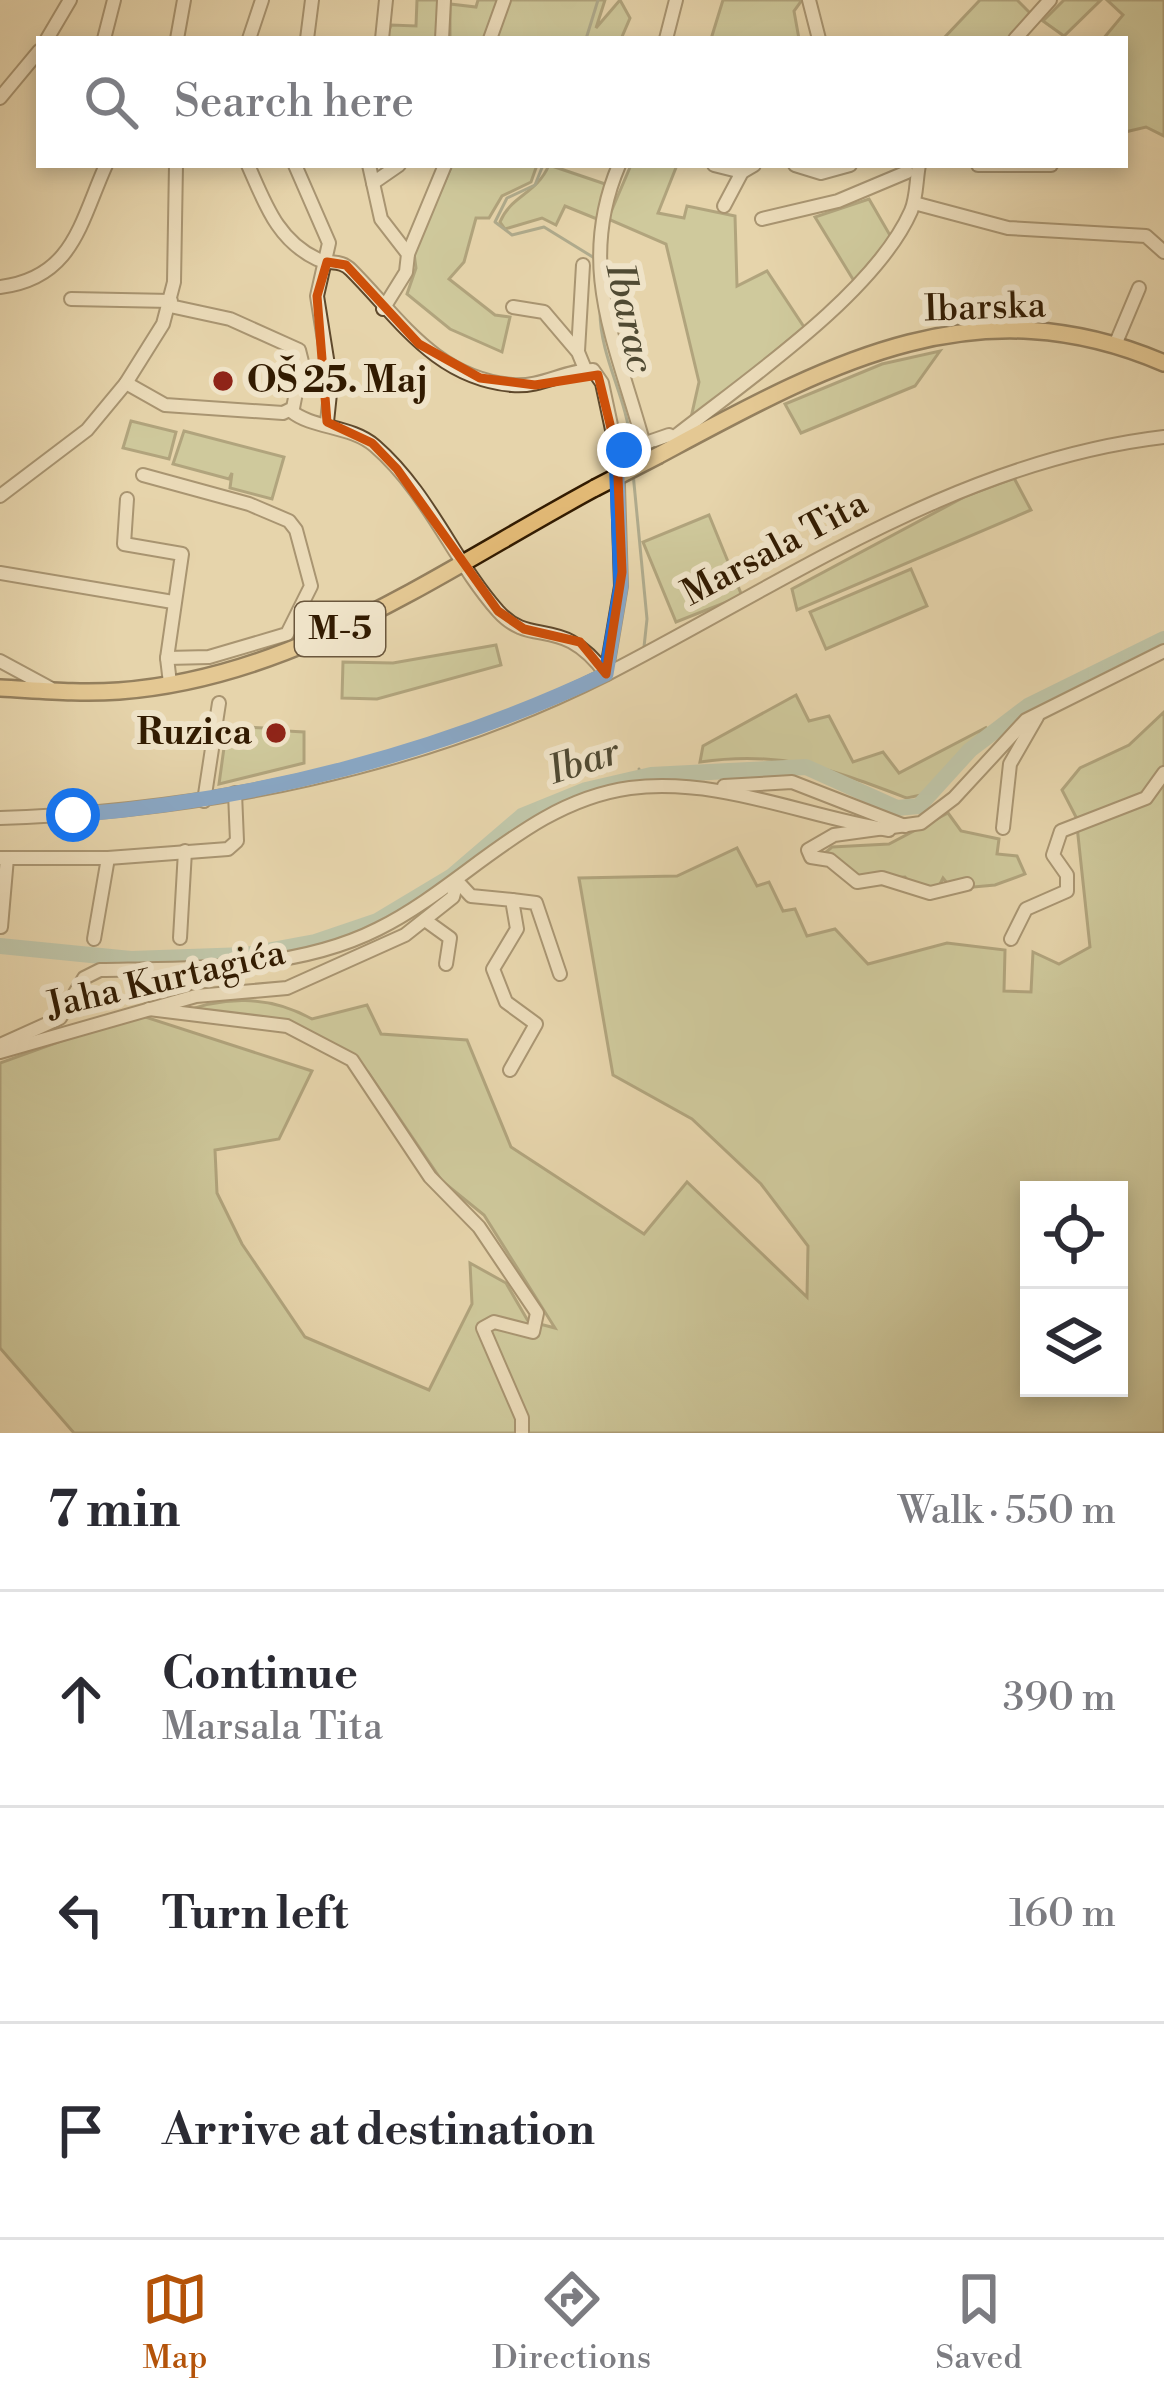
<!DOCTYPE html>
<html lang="en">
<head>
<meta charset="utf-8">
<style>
  :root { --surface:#fff; --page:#f7f7f7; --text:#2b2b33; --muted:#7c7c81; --line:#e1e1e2; --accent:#b45309 }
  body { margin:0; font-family:"Libre Bodoni",serif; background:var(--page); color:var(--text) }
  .controls { position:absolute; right:36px; bottom:36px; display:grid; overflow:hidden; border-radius:0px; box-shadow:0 6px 18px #0003 }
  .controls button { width:108px; height:108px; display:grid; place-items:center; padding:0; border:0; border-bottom:3px solid var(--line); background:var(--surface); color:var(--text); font:60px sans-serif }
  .stop { position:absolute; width:36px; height:36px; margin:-27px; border:9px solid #1a73e8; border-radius:50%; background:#fff }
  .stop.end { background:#1a73e8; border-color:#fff; box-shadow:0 3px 12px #0008 }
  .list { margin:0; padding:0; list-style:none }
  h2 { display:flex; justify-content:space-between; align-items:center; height:156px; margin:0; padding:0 48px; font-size:51px }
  h2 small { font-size:39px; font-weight:400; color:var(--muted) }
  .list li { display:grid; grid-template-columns:78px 1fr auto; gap:36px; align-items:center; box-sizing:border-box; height:216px; padding:0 48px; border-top:3px solid var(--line) }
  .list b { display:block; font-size:45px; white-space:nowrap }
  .list p { margin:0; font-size:39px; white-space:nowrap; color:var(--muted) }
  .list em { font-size:39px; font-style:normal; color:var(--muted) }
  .icon { flex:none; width:66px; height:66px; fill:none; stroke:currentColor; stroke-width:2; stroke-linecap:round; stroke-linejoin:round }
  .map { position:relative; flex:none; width:1164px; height:1433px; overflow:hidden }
  .search { position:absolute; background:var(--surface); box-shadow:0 6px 18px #0003; left:36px; right:36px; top:36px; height:132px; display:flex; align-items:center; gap:30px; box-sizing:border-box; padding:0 42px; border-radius:0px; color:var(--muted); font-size:45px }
  .sheet { height:804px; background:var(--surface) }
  nav { display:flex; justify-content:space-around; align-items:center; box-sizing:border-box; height:168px; border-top:3px solid var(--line); background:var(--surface); font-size:33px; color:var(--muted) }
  nav a { display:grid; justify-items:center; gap:6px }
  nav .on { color:var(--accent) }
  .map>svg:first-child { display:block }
  .green { fill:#b3bd8a; stroke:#726c46; stroke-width:3; fill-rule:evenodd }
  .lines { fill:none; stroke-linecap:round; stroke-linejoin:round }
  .stream { stroke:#6e7966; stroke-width:3 }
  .river { stroke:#96b8a9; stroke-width:16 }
  .minor-casing { stroke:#5f492c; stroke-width:16 }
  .major-casing { stroke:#321b01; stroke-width:20 }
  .minor { stroke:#efe3c8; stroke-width:12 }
  .major { stroke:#e3ba76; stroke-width:15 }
  .major-bridge-casing { stroke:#321b01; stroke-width:20; stroke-linecap:butt }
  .major-bridge { stroke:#e3ba76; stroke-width:15 }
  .route { stroke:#1a73e8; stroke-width:15 }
  .marked { fill:none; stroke:#cd500a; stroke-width:9; stroke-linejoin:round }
  .poi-dot { fill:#8f2418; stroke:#efe3c8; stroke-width:4.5 }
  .labels { text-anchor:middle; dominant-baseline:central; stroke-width:12; stroke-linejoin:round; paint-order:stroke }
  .shield { fill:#efe3c8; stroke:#6b573d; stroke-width:3 }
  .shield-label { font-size:33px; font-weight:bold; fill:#321b01 }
  .street-label { font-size:36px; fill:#321b01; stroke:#efe3c8 }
  .poi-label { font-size:36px; font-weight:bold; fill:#321b01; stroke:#efe3c8; text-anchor:start }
  .water-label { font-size:39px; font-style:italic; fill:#504a33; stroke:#efe3c8 }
</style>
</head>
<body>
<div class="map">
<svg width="1164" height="1433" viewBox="0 0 1164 1433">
  <rect width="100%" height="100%" fill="#e6d4ab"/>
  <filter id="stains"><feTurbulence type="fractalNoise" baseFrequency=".00167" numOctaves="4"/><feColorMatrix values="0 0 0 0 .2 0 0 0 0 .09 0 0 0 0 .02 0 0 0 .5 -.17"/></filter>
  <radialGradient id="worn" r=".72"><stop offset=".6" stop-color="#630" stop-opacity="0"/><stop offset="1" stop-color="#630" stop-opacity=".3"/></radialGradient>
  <!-- green -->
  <g class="green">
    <path d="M 417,0 L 441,0 L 439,39 L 386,39 L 391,25 L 416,26 Z"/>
    <path d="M 478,0 L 502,0 L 488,39 L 450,39 L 450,4 L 476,7 Z"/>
    <path d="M 509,0 L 605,0 L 596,28 L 620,0 L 630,18 L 621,39 L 495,39 Z"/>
    <path d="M 723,0 L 802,0 L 794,11 L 799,39 L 711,39 Z"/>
    <path d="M 980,0 L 1017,0 L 1035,18 L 1016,39 L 943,39 Z"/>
    <path d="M 1064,0 L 1101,0 L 1064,36 L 1043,21 Z"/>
    <path d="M 1107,0 L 1164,0 L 1164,136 L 1146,127 L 1125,132 L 1125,39 L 1103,39 L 1123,15 Z"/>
    <path d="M 452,165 L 537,165 L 531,182 L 502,196 L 489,218 L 476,218 L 464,262 L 449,279 L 495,315 L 510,317 L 502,352 L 450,329 L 407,294 L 416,268 L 414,253 Z"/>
    <path d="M 549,165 L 611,186 L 597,219 L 565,206 L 556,225 L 542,218 L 505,229 L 500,222 C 511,195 536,195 549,165 Z"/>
    <path d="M 631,165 L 677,165 L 658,213 L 684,218 L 687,206 L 735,216 L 737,286 L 767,271 L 804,327 L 690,422 L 699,382 L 666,244 L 608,219 Z"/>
    <path d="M 869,199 L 891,237 L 854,281 L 815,217 Z"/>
    <path d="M 940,351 L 915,386 L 801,433 L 785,404 L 882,364 Z"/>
    <path d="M 131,421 L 176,432 L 169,459 L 123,448 Z"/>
    <path d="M 184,431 L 284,457 L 272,499 L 230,488 L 232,473 L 229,479 L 173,464 Z"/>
    <path d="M 1014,478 L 1031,510 L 797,610 L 792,589 L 966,496 Z"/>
    <path d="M 709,515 L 742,596 L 676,622 L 643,542 Z"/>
    <path d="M 911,569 L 927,606 L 826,649 L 810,612 Z"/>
    <path d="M 496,645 L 501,665 L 377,699 L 342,698 L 343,662 L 393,663 Z"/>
    <path d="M 796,695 L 809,721 L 829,716 L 853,762 L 883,752 L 899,773 L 987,727 L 921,795 L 907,798 C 830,769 783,750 700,762 L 703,746 Z"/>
    <path d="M 1164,712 L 1164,1433 L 74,1433 L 0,1348 L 0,1063 L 136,1014 L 312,1071 L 279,1139 L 215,1150 L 217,1193 L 242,1244 L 305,1337 L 429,1390 L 472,1304 L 470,1263 L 506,1283 L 528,1321 L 555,1328 L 484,1215 L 442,1181 L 368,1072 L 331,1045 L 300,1032 L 176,1015 C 222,995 269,995 312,1019 L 367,1005 L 381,1034 L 467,1040 L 511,1147 L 644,1234 L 687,1182 L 807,1297 L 808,1246 L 761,1184 L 692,1119 L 613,1075 L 579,878 L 677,876 L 737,848 L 757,886 L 769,882 L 783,911 L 795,909 L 807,936 L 835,929 L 868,964 L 947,943 L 1005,950 L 1004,991 L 1031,992 L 1033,952 L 1059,964 L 1090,947 L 1076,817 L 1062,790 L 1080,768 L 1129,745 ZM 1029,1190 L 1119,1190 L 1119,1388 L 1029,1388 Z"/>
    <path d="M 227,726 L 264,728 L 266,734 L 281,742 L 287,731 L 304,732 L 304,763 L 219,784 Z"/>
    <path d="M 948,813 L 961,831 L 999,839 L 997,854 L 1017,856 L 1025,874 L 995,885 L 952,889 L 943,878 L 937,890 L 915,888 L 905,877 L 857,880 L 819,858 L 832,847 L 889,844 Z"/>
  </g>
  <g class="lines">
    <!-- stream -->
    <g class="stream">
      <path d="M 586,39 L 598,0"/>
      <path d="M 543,165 L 535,185 L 507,198 L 495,222 L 512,235 L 544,227 L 596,259"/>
      <path d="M 600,311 C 600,358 627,397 631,445"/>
      <path d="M 633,473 L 647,619 L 644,647"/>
      <path d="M 639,769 L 641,777"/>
    </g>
    <!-- river -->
    <path class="river" d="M 0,946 L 131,959 L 246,955 L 315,942 L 377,921 L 452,876 L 522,816 L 586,790 L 651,775 L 806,767 L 897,808 L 919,806 L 970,750 L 1028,706 L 1164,639"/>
    <defs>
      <g id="minor">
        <path d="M 809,0 L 819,39"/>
        <path d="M 47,39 L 70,0"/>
        <path d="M 104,39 L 114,0"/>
        <path d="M 177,39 L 184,0"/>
        <path d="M 249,39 L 262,0"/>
        <path d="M 307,39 L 312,0"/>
        <path d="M 382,39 L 386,0"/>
        <path d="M 442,39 L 444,0"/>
        <path d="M 490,39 L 504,0"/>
        <path d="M 666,39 L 676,0"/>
        <path d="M 1015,39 L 1050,0"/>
        <path d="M 0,98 L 39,51"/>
        <path d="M 248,165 C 265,203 277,240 317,259 C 330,265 340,259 351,270 C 399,318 435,378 512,385 C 541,388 565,370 593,370 L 602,383 L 617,453"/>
        <path d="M 295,165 L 329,243 L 317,296 L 331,384 L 327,422"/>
        <path d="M 369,165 L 381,219 L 408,254 L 406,272 L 383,309"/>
        <path d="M 619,165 C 576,266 616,343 643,441"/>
        <path d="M 714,165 L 742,172"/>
        <path d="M 795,165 L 821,173 L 850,165"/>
        <path d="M 978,165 L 1051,165"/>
        <path d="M 373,183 L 399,165"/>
        <path d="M 914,203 L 1008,228 L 1146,236 L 1164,252"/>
        <path d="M 724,206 L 742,172 L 754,165"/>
        <path d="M 762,219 L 838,201 L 907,172"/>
        <path d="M 408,254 L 445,165"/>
        <path d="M 0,287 C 73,278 80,223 106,165"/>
        <path d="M 71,299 L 171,301"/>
        <path d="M 513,307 L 544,312 L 578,352 L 585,369"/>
        <path d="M 1115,345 L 1139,288"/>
        <path d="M 578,351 L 583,265"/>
        <path d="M 126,383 L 165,405 L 283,413 L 293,408 L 302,362 L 299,350 L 230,319 L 170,306"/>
        <path d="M 291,411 C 313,429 351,425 375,446 C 429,493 453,560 498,611 C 532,649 561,613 606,674"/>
        <path d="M 677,435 C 747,380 875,293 911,211 C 917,197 916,180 919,165"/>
        <path d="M 143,475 L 249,504 L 289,521 L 296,530 L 311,586 L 287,634 L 209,657 L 167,658"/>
        <path d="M 0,496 L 87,430 L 126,383 L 163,324 L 174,282 L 176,165"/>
        <path d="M 127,499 L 124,544 L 182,554 L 167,658 L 170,683"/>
        <path d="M 0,573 L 173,602"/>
        <path d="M 0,661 L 50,688"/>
        <path d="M 606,674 L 621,586 L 617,453 L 669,435 L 681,442"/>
        <path d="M 724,786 L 792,782 L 905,826"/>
        <path d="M 204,801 L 219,703"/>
        <path d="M 0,818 C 206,811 421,768 607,674 C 788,581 957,461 1164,437"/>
        <path d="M 1003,828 L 1010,764 L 1037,717"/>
        <path d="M 0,858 L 108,858 L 228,849 L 237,841 L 235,793"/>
        <path d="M 457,881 L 471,896 L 512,900 L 517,929 L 493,969 L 506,1002 L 536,1024 L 510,1070"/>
        <path d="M 967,884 L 930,893 L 882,878 L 857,882 L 830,860 L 811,857 L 808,850 L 834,835 L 921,823 L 954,798 L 1026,720 L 1164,651"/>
        <path d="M 512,900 L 536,903 L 560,974"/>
        <path d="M 425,920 L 450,938 L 446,964"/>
        <path d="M 1,927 L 7,858"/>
        <path d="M 180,938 L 185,851"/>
        <path d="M 94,939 L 108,858"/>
        <path d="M 1011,939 L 1026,909 L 1067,891 L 1067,875 L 1053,855 L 1061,831 L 1146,798 L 1164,773"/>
        <path d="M 149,1009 L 287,1026 L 352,1060 L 430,1177 L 479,1227 L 537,1313 L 533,1332 L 494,1322 L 483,1328 L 522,1418 L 522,1433"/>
        <path d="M 0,1045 L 60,1018 L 84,978 L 100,970 C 190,968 295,971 378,929 C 465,886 529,802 630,788 C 720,777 802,816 889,830"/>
        <path d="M 0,1052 L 196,996 L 287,988 L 405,935 L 453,897 L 457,881"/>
      </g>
      <g id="major">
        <path d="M 659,455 C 825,366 973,281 1164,363"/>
        <path d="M 0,688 C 39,690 79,694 119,691 C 297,678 443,570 595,488"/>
      </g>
    </defs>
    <!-- minor casing -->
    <use href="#minor" class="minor-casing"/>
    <!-- major casing -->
    <use href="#major" class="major-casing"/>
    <!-- minor -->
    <use href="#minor" class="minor"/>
    <!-- major -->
    <use href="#major" class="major"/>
    <defs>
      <path id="major-bridge" d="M 595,488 L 659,455"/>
    </defs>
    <!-- major-bridge casing -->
    <use href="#major-bridge" class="major-bridge-casing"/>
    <!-- major-bridge -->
    <use href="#major-bridge" class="major-bridge"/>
  </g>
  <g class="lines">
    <!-- route -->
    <path class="route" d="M 73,815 C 257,800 439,753 606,674 L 621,586 L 616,453 L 624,450"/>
  </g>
  <!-- marked area -->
  <path d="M0 0H1164V1433H0ZM 327,262 L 346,265 L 419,344 L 480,378 L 535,385 L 598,375 L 617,453 L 622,572 L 606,674 L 580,642 L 524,629 L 498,611 L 397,469 L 372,443 L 327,422 L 317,296 Z" fill="#e6d4ab" fill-opacity=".55" fill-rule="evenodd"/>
  <path class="marked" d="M 327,262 L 346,265 L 419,344 L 480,378 L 535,385 L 598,375 L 617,453 L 622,572 L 606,674 L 580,642 L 524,629 L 498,611 L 397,469 L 372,443 L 327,422 L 317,296 Z"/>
  <!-- markers -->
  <g class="poi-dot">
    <circle cx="223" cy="381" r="12"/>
    <circle cx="276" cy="733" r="12"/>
  </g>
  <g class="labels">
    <!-- shield labels -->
    <rect class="shield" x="295" y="602" width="90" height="54" rx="9"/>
    <g class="shield-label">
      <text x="340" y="629">M-5</text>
    </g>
    <!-- street labels -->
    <g class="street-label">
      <text transform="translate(985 308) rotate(-2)">Ibarska</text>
      <text transform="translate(775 549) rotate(-28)">Marsala Tita</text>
      <text transform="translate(166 980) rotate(-13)">Jaha Kurtagića</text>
    </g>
    <!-- poi labels -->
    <g class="poi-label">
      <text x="247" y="381">OŠ 25. Maj</text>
      <text x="252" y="733" text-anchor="end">Ruzica</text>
    </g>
    <!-- water labels -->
    <g class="water-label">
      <text transform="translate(629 318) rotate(78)">Ibarac</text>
      <text transform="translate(584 762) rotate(-18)">Ibar</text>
    </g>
  </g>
  <rect width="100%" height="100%" filter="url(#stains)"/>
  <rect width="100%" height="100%" fill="url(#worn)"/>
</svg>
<div class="controls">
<button><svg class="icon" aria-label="locate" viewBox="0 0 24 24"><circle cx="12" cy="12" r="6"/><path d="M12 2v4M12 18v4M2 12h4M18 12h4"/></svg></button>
<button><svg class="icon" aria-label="layers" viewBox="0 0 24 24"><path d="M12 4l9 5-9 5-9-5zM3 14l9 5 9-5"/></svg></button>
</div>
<div class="stop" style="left:73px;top:815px"></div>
<div class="stop end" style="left:624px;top:450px"></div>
<div class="search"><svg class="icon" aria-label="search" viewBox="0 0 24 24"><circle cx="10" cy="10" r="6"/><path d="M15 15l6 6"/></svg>Search here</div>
</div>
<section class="sheet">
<h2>7 min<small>Walk · 550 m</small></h2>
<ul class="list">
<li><svg class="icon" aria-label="ahead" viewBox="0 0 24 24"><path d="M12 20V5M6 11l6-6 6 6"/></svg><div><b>Continue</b><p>Marsala Tita</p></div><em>390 m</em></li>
<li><svg class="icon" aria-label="left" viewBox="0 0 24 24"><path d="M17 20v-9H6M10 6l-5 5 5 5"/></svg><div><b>Turn left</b></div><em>160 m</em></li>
<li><svg class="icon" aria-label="arrive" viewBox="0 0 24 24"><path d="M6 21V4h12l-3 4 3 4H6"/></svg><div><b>Arrive at destination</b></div></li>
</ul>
</section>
<nav>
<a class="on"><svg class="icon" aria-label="map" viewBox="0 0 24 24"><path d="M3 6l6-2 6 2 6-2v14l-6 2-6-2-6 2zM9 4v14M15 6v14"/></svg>Map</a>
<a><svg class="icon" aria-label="directions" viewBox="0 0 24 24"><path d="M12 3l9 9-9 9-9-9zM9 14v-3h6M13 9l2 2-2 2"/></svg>Directions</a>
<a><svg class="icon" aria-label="saved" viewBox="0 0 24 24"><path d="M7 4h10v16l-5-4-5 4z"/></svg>Saved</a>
</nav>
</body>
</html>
